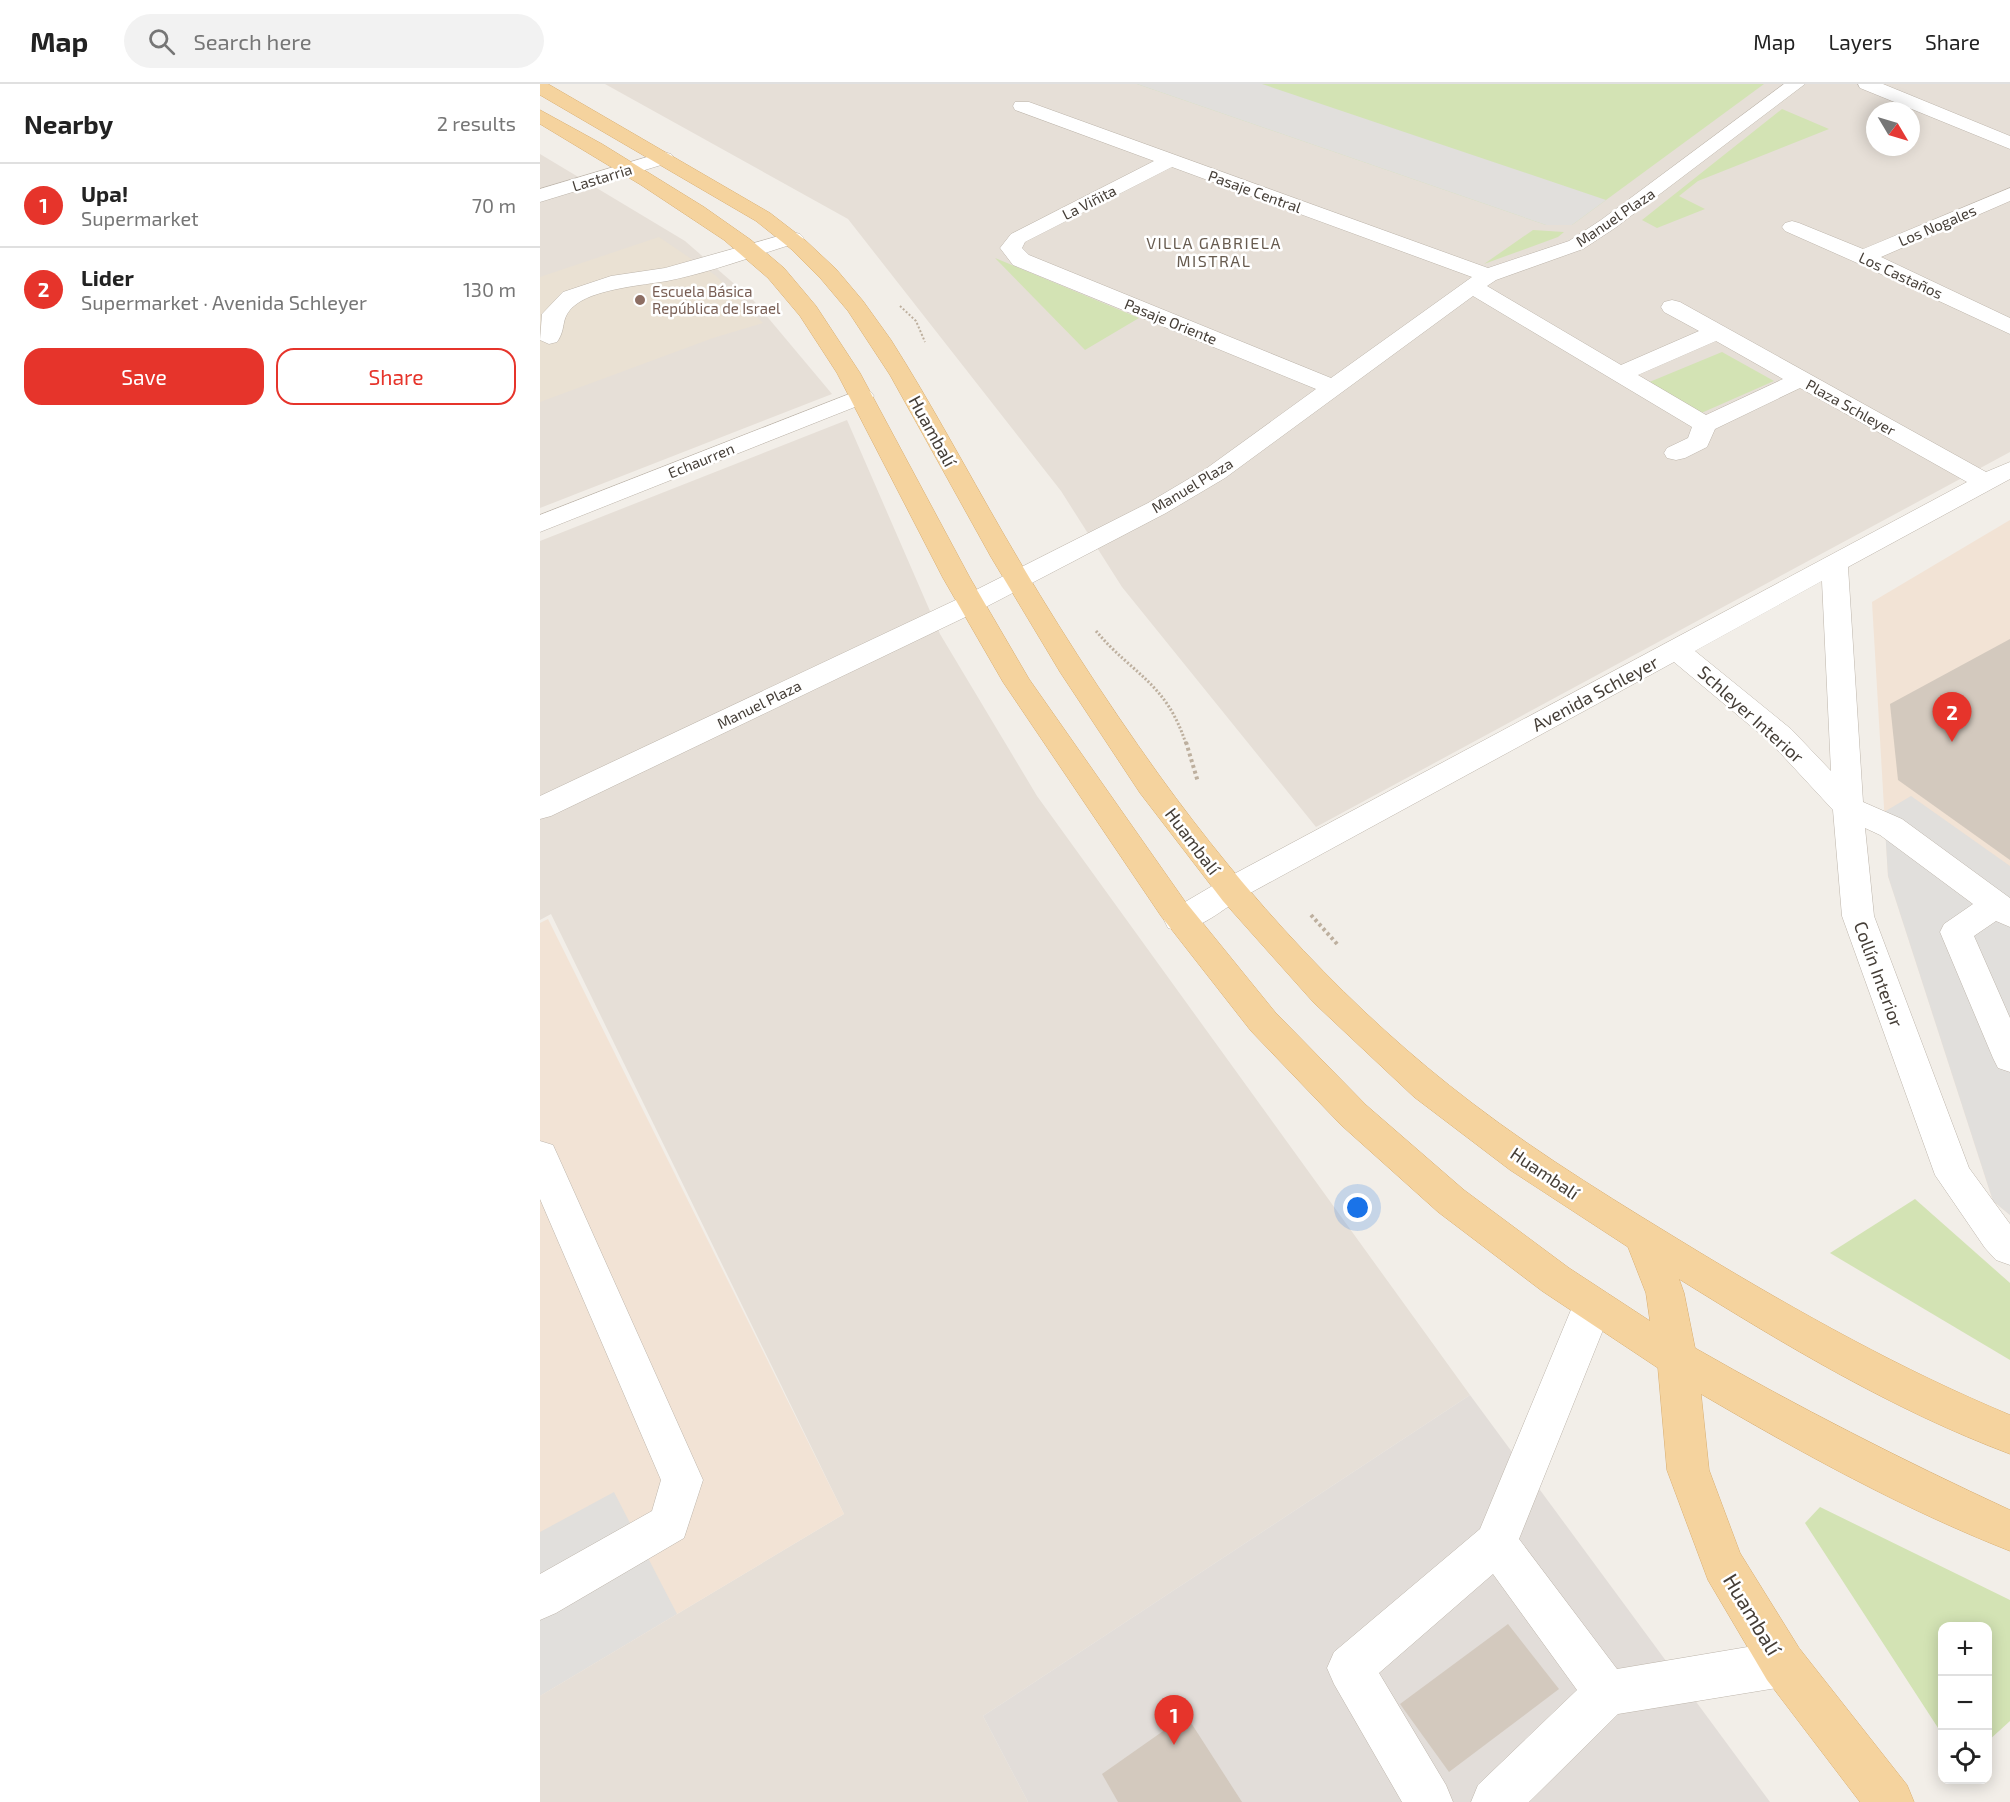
<!DOCTYPE html>
<html lang="en">
<head>
<meta charset="utf-8">
<style>
  :root { --surface:#fff; --page:#f2f2f2; --text:#222; --muted:#767676; --line:#e0e0e0; --accent:#e6342b }
  body { margin:0; font-family:"Exo 2",sans-serif; background:var(--page); color:var(--text) }
  .controls { position:absolute; right:18px; bottom:18px; display:grid; overflow:hidden; border-radius:12px; box-shadow:0 3px 15px #0003 }
  .controls button { width:54px; height:54px; display:grid; place-items:center; padding:0; border:0; border-bottom:2px solid var(--line); background:var(--surface); color:var(--text); font:30px sans-serif }
  .compass { position:absolute; left:1326px; top:18px; width:54px; height:54px; border-radius:50%; background:var(--surface); box-shadow:0 3px 15px #0003; rotate:128deg }
  .you { position:absolute; left:818px; top:1124px; width:21px; height:21px; margin:-15px; border:4px solid #fff; border-radius:50%; background:#1a73e8; box-shadow:0 0 0 9px #1a73e833 }
  .badge { display:grid; place-items:center; width:39px; height:39px; border-radius:50%; background:var(--accent); color:#fff; font-size:20px; font-weight:700 }
  .pin { position:absolute; translate:-50% -50px; filter:drop-shadow(0 2px 3px #0008) }
  .pin::after { content:''; position:absolute; top:32px; width:21px; height:18px; background:inherit; clip-path:polygon(0 0,100% 0,50% 100%) }
  .list { margin:0; padding:0; list-style:none }
  h2 { display:flex; justify-content:space-between; align-items:center; height:78px; margin:0; padding:0 24px; font-size:26px }
  h2 small { font-size:20px; font-weight:400; color:var(--muted) }
  .list li { display:grid; grid-template-columns:39px 1fr auto; gap:18px; align-items:center; box-sizing:border-box; height:84px; padding:0 24px; border-top:2px solid var(--line) }
  .list b { display:block; font-size:22px; white-space:nowrap }
  .list p { margin:0; font-size:20px; white-space:nowrap; color:var(--muted) }
  .list em { font-size:20px; font-style:normal; color:var(--muted) }
  .actions { display:flex; gap:12px; padding:18px 24px }
  .actions a { flex:1; padding:14px 0; border:2px solid var(--accent); border-radius:18px; text-align:center; font-size:21px; color:var(--accent) }
  .actions .main { background:var(--accent); color:#fff }
  .icon { flex:none; width:33px; height:33px; fill:none; stroke:currentColor; stroke-width:2; stroke-linecap:round; stroke-linejoin:round }
  .map { position:relative; flex:none; width:1470px; height:1718px; overflow:hidden }
  header { display:flex; align-items:center; gap:36px; box-sizing:border-box; height:84px; padding:0 30px; background:var(--surface); border-bottom:2px solid var(--line) }
  header strong { font-size:28px }
  nav { display:flex; gap:33px; margin-inline-start:auto; font-size:21px }
  .search { width:420px; height:54px; background:var(--page); display:flex; align-items:center; gap:15px; box-sizing:border-box; padding:0 21px; border-radius:33px; color:var(--muted); font-size:22px }
  main { display:flex }
  aside { flex:1; background:var(--surface) }
  .map>svg:first-child { display:block }
  .residential { fill:#e6dfd7; fill-rule:evenodd }
  .commercial { fill:#f2e3d5 }
  .industrial { fill:#e2ddd9 }
  .education { fill:#eae1d3 }
  .green { fill:#d3e3b4 }
  .parking { fill:#e1dfdc }
  .building { fill:#d3c9be }
  .lines { fill:none; stroke-linecap:round; stroke-linejoin:round }
  .minor-casing { stroke:#bdb5ab; stroke-width:1 }
  .major-casing { stroke:#d9ae70; stroke-width:1 }
  .path-far2 { stroke:#bdaf9e; stroke-width:2; stroke-dasharray:2 2; stroke-linecap:butt }
  .path-far1 { stroke:#bdaf9e; stroke-width:3; stroke-dasharray:2 2; stroke-linecap:butt }
  .path { stroke:#bdaf9e; stroke-width:4; stroke-dasharray:3 3; stroke-linecap:butt }
  .minor { fill:#fff; fill-rule:evenodd }
  .major { fill:#f5d39e; fill-rule:evenodd }
  .education-dot { fill:#8d6e63; stroke:#fff; stroke-width:2 }
  .labels { text-anchor:middle; dominant-baseline:central; stroke-width:5; stroke-linejoin:round; paint-order:stroke }
  .far-street-label { font-size:15px; fill:#453e37; stroke:#fff }
  .far-education-label { font-size:15px; fill:#785e54; stroke:#fff; text-anchor:start }
  .far-neighbourhood-label { font-size:16px; letter-spacing:1.5px; fill:#675b4f; stroke:#fff }
  .street-label { font-size:18px; fill:#453e37; stroke:#fff }
  .near-street-label { font-size:21px; fill:#453e37; stroke:#fff }
</style>
</head>
<body>
<header>
<strong>Map</strong>
<div class="search"><svg class="icon" aria-label="search" viewBox="0 0 24 24"><circle cx="10" cy="10" r="6"/><path d="M15 15l6 6"/></svg>Search here</div>
<nav><a>Map</a><a>Layers</a><a>Share</a></nav>
</header>
<main>
<aside>
<h2>Nearby<small>2 results</small></h2>
<ul class="list">
<li><span class="badge">1</span><div><b>Upa!</b><p>Supermarket</p></div><em>70 m</em></li>
<li><span class="badge">2</span><div><b>Lider</b><p>Supermarket · Avenida Schleyer</p></div><em>130 m</em></li>
</ul>
<div class="actions"><a class="main">Save</a><a>Share</a></div>
</aside>
<div class="map">
<svg width="1470" height="1718" viewBox="0 0 1470 1718">
  <rect width="100%" height="100%" fill="#f2eee8"/>
  <!-- residential -->
  <g class="residential">
    <path d="M 65,0 L 1470,0 L 1470,368 L 776,743 L 582,503 L 521,407 L 308,135 ZM 1335,27 L 1371,27 L 1371,63 L 1335,63 Z"/>
    <path d="M 0,70 L 145,157 L 214,217 L 292,310 L 0,424 Z"/>
    <path d="M 307,336 L 400,550 L 497,712 L 930,1311 L 443,1632 L 488,1718 L 0,1718 L 0,1612 L 304,1430 L 11,830 L 0,836 L 0,457 Z"/>
  </g>
  <!-- commercial -->
  <g class="commercial">
    <path d="M 1470,436 L 1470,1131 L 1453,1117 L 1348,792 L 1332,518 Z"/>
    <path d="M 8,835 L 304,1430 L 0,1612 L 0,839 Z"/>
  </g>
  <!-- industrial -->
  <path class="industrial" d="M 930,1311 L 1230,1718 L 488,1718 L 443,1632 Z"/>
  <!-- education -->
  <path class="education" d="M 119,153 L 175,191 L 223,239 L 173,254 L 0,318 L 0,193 Z"/>
  <!-- green -->
  <g class="green">
    <path d="M 597,0 L 1224,0 L 1032,141 L 1006,141 Z"/>
    <path d="M 1242,25 L 1289,45 L 1158,97 L 1139,112 L 1165,125 L 1117,144 L 1102,136 Z"/>
    <path d="M 993,146 L 1024,148 L 1018,153 L 944,180 Z"/>
    <path d="M 455,174 L 599,234 L 545,266 Z"/>
    <path d="M 1182,268 L 1234,297 L 1159,330 L 1107,299 Z"/>
    <path d="M 1375,1115 L 1470,1199 L 1470,1276 L 1290,1169 Z"/>
    <path d="M 1280,1423 L 1470,1516 L 1470,1637 L 1448,1657 L 1448,1542 L 1402,1542 L 1402,1650 L 1265,1439 Z"/>
  </g>
  <!-- parking -->
  <g class="parking">
    <path d="M 597,0 L 722,0 L 1066,116 L 1032,141 L 1006,141 Z"/>
    <path d="M 1371,712 L 1470,782 L 1470,1131 L 1453,1117 L 1348,792 L 1344,728 Z"/>
    <path d="M 74,1408 L 137,1530 L 0,1612 L 0,1448 Z"/>
  </g>
  <!-- building -->
  <g class="building">
    <path d="M 1470,555 L 1470,776 L 1358,696 L 1350,620 Z"/>
    <path d="M 968,1540 L 1019,1605 L 909,1688 L 860,1620 Z"/>
    <path d="M 646,1631 L 702,1718 L 578,1718 L 562,1690 Z"/>
  </g>
  <g class="lines">
    <defs>
      <g id="minor">
        <path d="M 1244,0 L 1265,0 L 1075,144 L 1043,165 L 956,196 L 947,202 L 1081,281 L 1159,247 L 1124,228 L 1121,223 L 1124,218 L 1132,216 L 1140,218 L 1446,388 L 1470,378 L 1470,395 L 1308,483 L 1323,718 L 1362,735 L 1470,814 L 1470,843 L 1456,837 L 1434,852 L 1470,934 L 1470,988 L 1458,984 L 1453,974 L 1400,848 L 1404,840 L 1433,820 L 1340,751 L 1325,744 L 1334,832 L 1429,1084 L 1470,1140 L 1470,1181 L 1456,1176 L 1445,1164 L 1395,1091 L 1302,832 L 1293,726 L 1231,659 L 1134,578 L 701,814 C 680,827 654,852 628,844 L 624,836 L 628,828 L 679,798 L 1427,398 L 1260,304 L 1175,345 L 1167,363 L 1145,374 L 1136,376 L 1127,374 L 1124,369 L 1127,364 L 1148,354 L 1152,343 L 933,212 L 685,394 L 626,429 L 440,526 L 11,732 L 0,735 L 0,712 L 420,514 L 608,419 L 667,384 L 776,305 L 473,181 L 460,164 L 471,150 L 614,77 L 475,26 L 473,22 L 475,18 L 489,18 L 948,184 L 1029,157 L 1061,136 ZM 632,83 L 932,193 L 791,294 L 489,171 L 482,164 L 485,158 ZM 1176,257 L 1243,295 L 1166,331 L 1098,291 ZM 1282,497 L 1291,687 L 1251,645 L 1155,567 Z"/>
        <path d="M 1318,0 L 1343,0 L 1470,52 L 1470,65 L 1320,4 Z"/>
        <path d="M 124,68 L 131,70 L 134,74 L 131,78 L 0,118 L 0,105 Z"/>
        <path d="M 1470,104 L 1470,117 L 1341,173 L 1470,234 L 1470,250 L 1315,178 L 1245,147 L 1242,143 L 1245,139 L 1252,137 L 1259,139 L 1323,165 Z"/>
        <path d="M 253,148 L 260,150 L 264,154 L 260,158 C 216,171 172,188 127,197 C 103,201 58,205 38,219 C 18,233 28,243 17,258 L 9,260 L 0,256 L 2,230 L 23,208 L 71,192 L 125,184 Z"/>
        <path d="M 322,305 L 330,307 L 334,312 L 330,317 L 0,448 L 0,431 Z"/>
        <path d="M 0,1057 L 13,1061 L 18,1072 L 163,1396 L 144,1454 L 16,1529 L 0,1536 L 0,1490 L 112,1427 L 121,1396 L 0,1115 Z"/>
        <path d="M 1053,1204 L 1067,1209 L 1073,1221 L 979,1455 L 1077,1585 L 1243,1557 L 1259,1564 L 1266,1580 L 1259,1596 L 1243,1603 L 1078,1630 L 989,1718 L 931,1718 L 938,1701 L 1037,1606 L 953,1490 L 839,1589 L 906,1701 L 913,1718 L 862,1718 L 794,1600 L 787,1584 L 794,1568 L 940,1445 L 1033,1221 L 1039,1209 Z"/>
      </g>
      <path id="major" d="M 0,0 L 8,0 L 230,129 L 265,156 L 296,185 L 323,217 L 351,256 C 391,319 426,385 463,449 C 511,532 563,613 619,691 C 707,813 812,928 932,1019 C 1004,1074 1082,1121 1159,1168 C 1260,1229 1362,1286 1470,1331 L 1470,1370 C 1353,1326 1245,1261 1139,1195 L 1144,1209 L 1155,1264 C 1258,1323 1362,1376 1470,1426 L 1470,1467 C 1363,1425 1260,1368 1161,1310 L 1169,1386 L 1200,1469 L 1259,1564 L 1367,1701 L 1374,1718 L 1320,1718 L 1227,1596 L 1168,1496 L 1127,1386 L 1118,1284 L 1002,1207 L 898,1128 L 801,1041 L 711,947 L 621,832 L 463,598 L 403,494 L 297,289 L 260,232 L 228,194 L 184,156 L 101,101 L 0,40 L 0,26 L 62,60 L 164,123 L 211,156 L 244,184 L 276,222 L 320,289 L 430,494 L 489,595 L 644,816 L 735,928 L 826,1021 L 924,1106 L 1029,1184 L 1110,1237 L 1106,1209 L 1088,1163 L 970,1086 L 874,1013 L 774,919 L 683,817 L 600,709 L 520,588 L 451,473 L 350,291 L 308,227 L 281,195 L 251,165 L 216,137 L 0,11 Z"/>
    </defs>
    <!-- minor casing -->
    <use href="#minor" class="minor-casing"/>
    <!-- major casing -->
    <use href="#major" class="major-casing"/>
    <!-- path-far2 -->
    <path class="path-far2" d="M 360,222 L 376,237 L 385,258"/>
    <!-- path-far1 -->
    <path class="path-far1" d="M 556,547 C 593,591 626,598 646,660"/>
    <!-- path -->
    <g class="path">
      <path d="M 646,658 L 658,698"/>
      <path d="M 771,831 L 798,861"/>
    </g>
    <!-- minor -->
    <use href="#minor" class="minor"/>
    <!-- major -->
    <use href="#major" class="major"/>
  </g>
  <!-- markers -->
  <circle class="education-dot" cx="100" cy="216" r="6"/>
  <g class="labels">
    <!-- far-street labels -->
    <g class="far-street-label">
      <text transform="translate(62 93) rotate(-17)">Lastarria</text>
      <text transform="translate(715 107) rotate(20)">Pasaje Central</text>
      <text transform="translate(549 118) rotate(-27)">La Viñita</text>
      <text transform="translate(1075 133) rotate(-34)">Manuel Plaza</text>
      <text transform="translate(1397 141) rotate(-23)">Los Nogales</text>
      <text transform="translate(1361 191) rotate(25)">Los Castaños</text>
      <text transform="translate(631 237) rotate(22)">Pasaje Oriente</text>
      <text transform="translate(1311 323) rotate(29)">Plaza Schleyer</text>
      <text transform="translate(161 376) rotate(-22)">Echaurren</text>
      <text transform="translate(652 401) rotate(-31)">Manuel Plaza</text>
      <text transform="translate(219 620) rotate(-26)">Manuel Plaza</text>
    </g>
    <!-- far-education labels -->
    <g class="far-education-label">
      <text x="112" y="207">Escuela Básica<tspan x="112" dy="17">República de Israel</tspan></text>
    </g>
    <!-- far-neighbourhood labels -->
    <g class="far-neighbourhood-label">
      <text x="674" y="158">VILLA GABRIELA<tspan x="674" dy="18">MISTRAL</tspan></text>
    </g>
    <!-- street labels -->
    <g class="street-label">
      <text transform="translate(393 347) rotate(61)">Huambalí</text>
      <text transform="translate(1055 609) rotate(-28)">Avenida Schleyer</text>
      <text transform="translate(1211 630) rotate(42)">Schleyer Interior</text>
      <text transform="translate(653 757) rotate(53)">Huambalí</text>
      <text transform="translate(1339 890) rotate(70)">Collín Interior</text>
      <text transform="translate(1005 1089) rotate(34)">Huambalí</text>
    </g>
    <!-- near-street labels -->
    <g class="near-street-label">
      <text transform="translate(1213 1530) rotate(59)">Huambalí</text>
    </g>
  </g>
</svg>
<div class="controls">
<button>+</button>
<button>−</button>
<button><svg class="icon" aria-label="locate" viewBox="0 0 24 24"><circle cx="12" cy="12" r="6"/><path d="M12 2v4M12 18v4M2 12h4M18 12h4"/></svg></button>
</div>
<svg class="compass" viewBox="-18 -18 36 36"><path d="M0-13l5 13h-10z" fill="#e53935"/><path d="M0 13l5-13h-10z" fill="#767676"/></svg>
<div class="you"></div>
<div class="pin badge" style="left:634px;top:1661px">1</div>
<div class="pin badge" style="left:1412px;top:658px">2</div>
</div>
</main>
</body>
</html>
